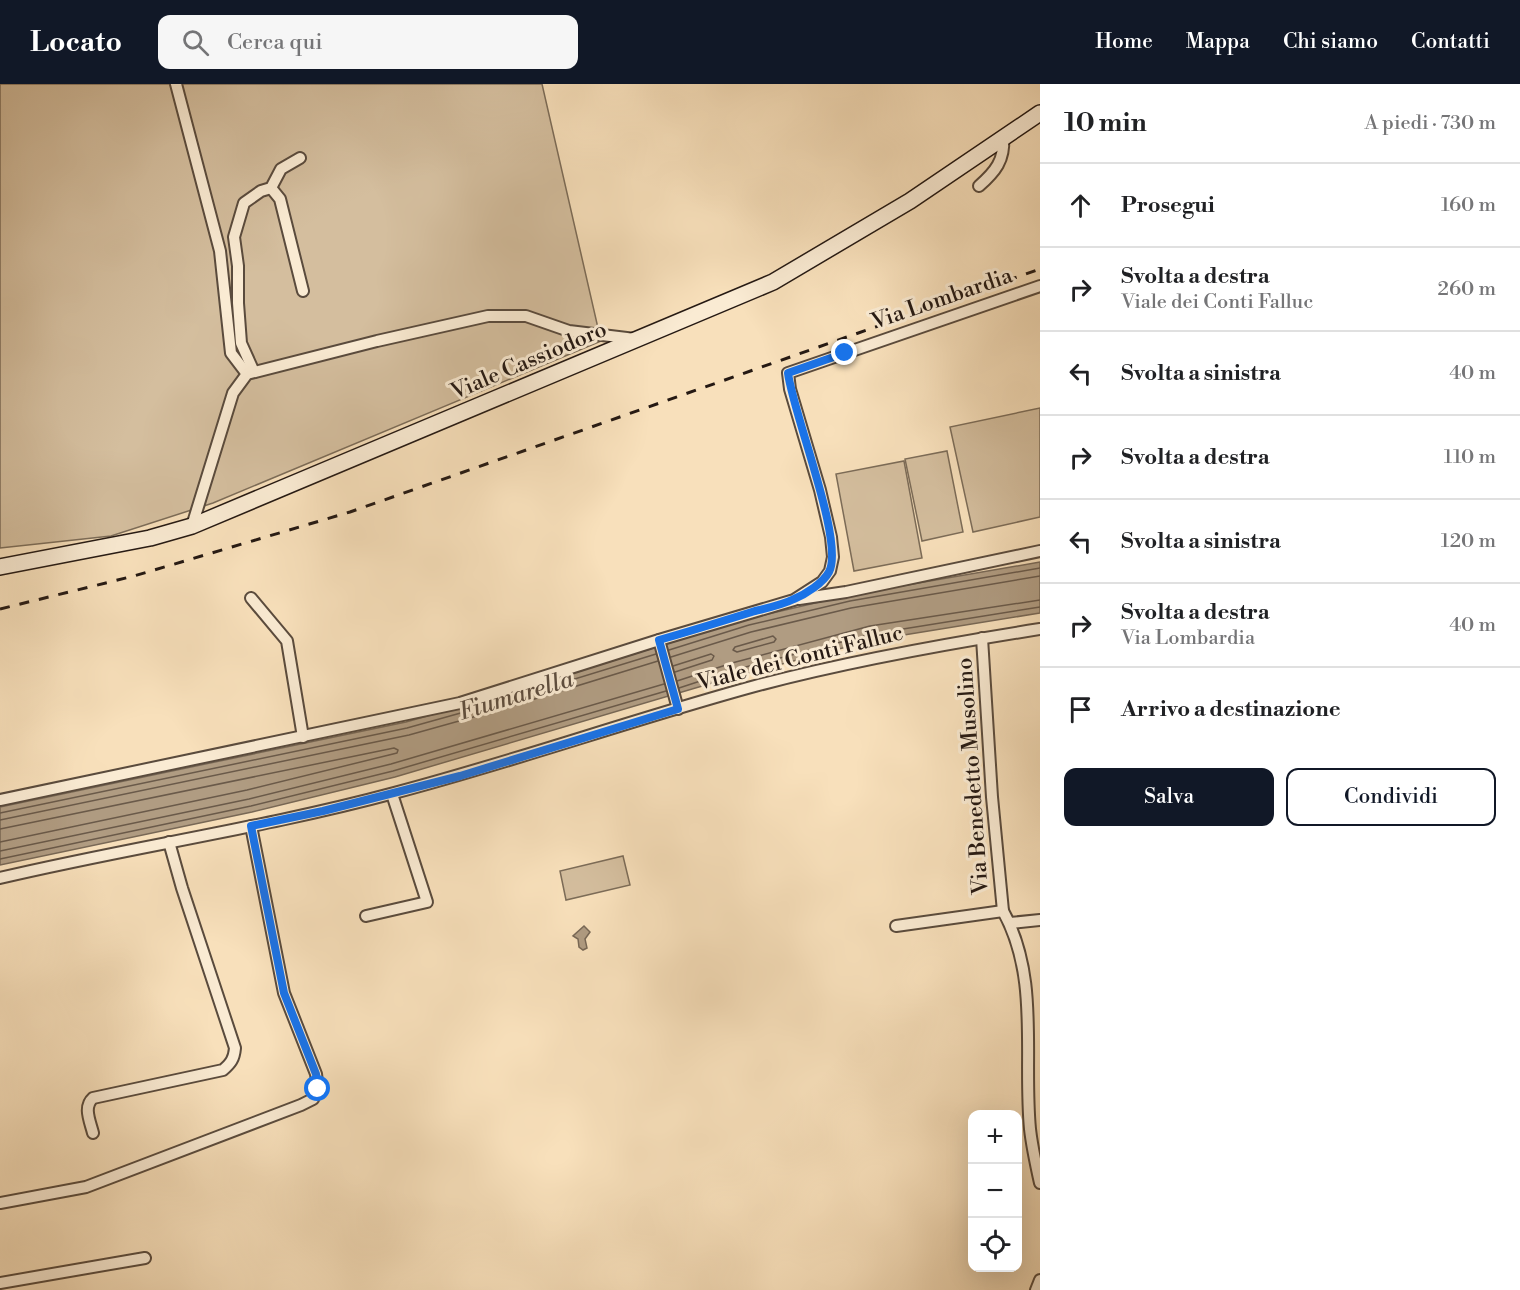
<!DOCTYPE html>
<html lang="it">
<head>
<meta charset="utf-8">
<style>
  :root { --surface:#fff; --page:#f6f6f6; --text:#202124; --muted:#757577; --line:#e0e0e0; --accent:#111827 }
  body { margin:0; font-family:"Libre Bodoni",serif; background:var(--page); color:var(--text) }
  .controls { position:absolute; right:18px; bottom:18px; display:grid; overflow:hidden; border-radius:12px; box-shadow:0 6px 24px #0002 }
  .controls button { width:54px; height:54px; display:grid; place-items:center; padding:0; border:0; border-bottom:2px solid var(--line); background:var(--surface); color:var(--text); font:30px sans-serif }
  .stop { position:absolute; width:18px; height:18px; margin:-14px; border:4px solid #1a73e8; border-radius:50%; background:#fff }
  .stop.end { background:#1a73e8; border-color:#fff; box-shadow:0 2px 6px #0008 }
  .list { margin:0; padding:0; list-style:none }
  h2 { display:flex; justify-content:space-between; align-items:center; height:78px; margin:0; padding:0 24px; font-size:26px }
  h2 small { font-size:20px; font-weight:400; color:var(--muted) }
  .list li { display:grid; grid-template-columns:39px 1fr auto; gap:18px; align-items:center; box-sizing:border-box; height:84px; padding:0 24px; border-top:2px solid var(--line) }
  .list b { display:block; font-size:22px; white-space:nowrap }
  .list p { margin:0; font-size:20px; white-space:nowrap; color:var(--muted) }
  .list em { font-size:20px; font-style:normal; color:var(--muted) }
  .actions { display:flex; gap:12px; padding:18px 24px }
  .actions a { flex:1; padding:14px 0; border:2px solid var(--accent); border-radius:12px; text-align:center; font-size:21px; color:var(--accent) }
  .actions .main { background:var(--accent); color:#fff }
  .icon { flex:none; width:33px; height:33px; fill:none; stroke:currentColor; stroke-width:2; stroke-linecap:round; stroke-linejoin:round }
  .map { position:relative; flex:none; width:1040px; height:1206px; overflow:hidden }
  header { display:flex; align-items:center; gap:36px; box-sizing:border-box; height:84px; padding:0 30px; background:var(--accent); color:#fff }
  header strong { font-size:28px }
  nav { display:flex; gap:33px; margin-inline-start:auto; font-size:21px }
  .search { width:420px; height:54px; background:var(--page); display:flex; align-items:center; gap:15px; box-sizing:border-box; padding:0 21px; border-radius:12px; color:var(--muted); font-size:22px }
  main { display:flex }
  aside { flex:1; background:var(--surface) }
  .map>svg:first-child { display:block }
  .green { fill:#d4be9e; stroke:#7c6c58; stroke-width:1.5 }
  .water { fill:#b09c82; stroke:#786856; stroke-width:1.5 }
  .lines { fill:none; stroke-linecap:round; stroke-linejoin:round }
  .shore { stroke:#6a5a4a; stroke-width:1.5 }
  .minor-casing { stroke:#5a4b3d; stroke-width:14 }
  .secondary-casing { stroke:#251913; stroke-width:18 }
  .minor { stroke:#faebd3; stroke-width:10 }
  .secondary { stroke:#faebd3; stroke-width:15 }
  .rail { stroke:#251913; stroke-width:3; stroke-dasharray:10 10; stroke-linecap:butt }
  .route { stroke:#1a73e8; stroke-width:8 }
  .labels { text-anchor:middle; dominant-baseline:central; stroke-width:6; stroke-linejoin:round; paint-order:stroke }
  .street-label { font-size:22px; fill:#251913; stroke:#faebd3 }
  .water-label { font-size:24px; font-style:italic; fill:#5d4d3f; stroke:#faebd3 }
</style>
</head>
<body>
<header>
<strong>Locato</strong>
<div class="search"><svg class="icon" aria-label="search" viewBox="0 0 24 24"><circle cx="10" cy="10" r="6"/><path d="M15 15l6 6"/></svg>Cerca qui</div>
<nav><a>Home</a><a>Mappa</a><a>Chi siamo</a><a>Contatti</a></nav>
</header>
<main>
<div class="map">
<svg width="1040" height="1206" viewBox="0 0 1040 1206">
  <rect width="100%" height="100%" fill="#f8e0bb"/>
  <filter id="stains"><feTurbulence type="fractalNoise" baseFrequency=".00333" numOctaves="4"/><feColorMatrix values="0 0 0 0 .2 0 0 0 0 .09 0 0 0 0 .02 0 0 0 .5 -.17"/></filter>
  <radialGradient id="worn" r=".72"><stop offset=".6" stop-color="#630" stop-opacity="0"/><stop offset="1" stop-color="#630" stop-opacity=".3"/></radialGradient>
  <!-- green -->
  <g class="green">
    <path d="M 0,0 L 542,0 L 601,257 L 213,419 L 111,452 L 0,464 Z"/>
    <path d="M 1040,324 L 1040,433 L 973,448 L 950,343 Z"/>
    <path d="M 947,367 L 963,448 L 922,457 L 905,375 Z"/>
    <path d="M 904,377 L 922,474 L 854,487 L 836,390 Z"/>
    <path d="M 623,772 L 630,801 L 566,816 L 560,787 Z"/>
  </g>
  <!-- water -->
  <g class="water">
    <path d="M 1040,478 L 1040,529 L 873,556 L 736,592 L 395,693 L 252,728 L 0,781 L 0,723 L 406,638 L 498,612 L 747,535 L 849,511 Z"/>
    <path d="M 584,842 L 590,848 L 585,855 L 587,864 L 583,866 L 579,863 L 578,855 L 573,852 Z"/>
  </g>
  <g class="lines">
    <!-- shore -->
    <g class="shore">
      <path d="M 773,552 L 776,555 L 774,558 L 737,568 L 733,566 L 735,563 Z"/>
      <path d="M 669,566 L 749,541 L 850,517 L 1040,484"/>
      <path d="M 671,573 L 751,548 L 851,524 L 1040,492"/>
      <path d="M 673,582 L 711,570 L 714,572 L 712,576 L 675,588"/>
      <path d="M 677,597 L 732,579 L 870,542 L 1040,516"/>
      <path d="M 679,604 L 734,586 L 872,550 L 1040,523"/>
      <path d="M 0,729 L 407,644 L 500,618 L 656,570"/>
      <path d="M 0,736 L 409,651 L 502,625 L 658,577"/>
      <path d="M 0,745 L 394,664 L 398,666 L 397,669 L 389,671 L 247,706 L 0,758"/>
      <path d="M 0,767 L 249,715 L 391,680 L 664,600"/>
      <path d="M 0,775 L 251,722 L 393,687 L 666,607"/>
    </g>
    <defs>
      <g id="minor">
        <path d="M 176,0 L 220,167 L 231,269 L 247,290"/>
        <path d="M 979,102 C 995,88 1005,76 1003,54"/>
        <path d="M 271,104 L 280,115 L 303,207"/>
        <path d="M 254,288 L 241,259 L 238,219 L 238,182 L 234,153 L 244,119 L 261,107 L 271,104 L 281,85 L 300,74"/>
        <path d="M 192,442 L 233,309 L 247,290 L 377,257 L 488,232 L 526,232 L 569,247 L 635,255"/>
        <path d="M 251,514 L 287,557 L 303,653"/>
        <path d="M 799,515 L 846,508 L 1040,467"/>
        <path d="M 982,554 L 992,713 L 1003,827 C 1040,894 1023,971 1030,1045 C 1032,1063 1036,1081 1040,1099"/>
        <path d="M 659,556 L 678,625"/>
        <path d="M 0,716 L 460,619 L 659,556 L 794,516 L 822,498 L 830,487 L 833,473 L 831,453 L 820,406 L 790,305 L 788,289 L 1040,202"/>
        <path d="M 0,794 C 131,763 264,744 394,709 C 516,677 634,635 755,602 C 849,577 944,560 1040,545"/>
        <path d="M 366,832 L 427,818 L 392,710"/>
        <path d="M 1010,839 L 1040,836"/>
        <path d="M 896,842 L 1003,827"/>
        <path d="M 93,1049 C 90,1037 83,1023 93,1014 L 223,986 C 231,979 234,975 235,964 L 182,804 L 169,758"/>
        <path d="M 0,1119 L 86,1103 L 301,1021 L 313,1015 L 318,1005 L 316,990 L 284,909 L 251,742"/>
        <path d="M 0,1199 L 145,1174"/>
        <path d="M 1036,1206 L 1040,1196"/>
      </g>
      <path id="secondary" d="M 0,483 L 150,454 L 192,442 L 773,198 L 910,117 L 1040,29"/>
    </defs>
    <!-- minor casing -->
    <use href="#minor" class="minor-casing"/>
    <!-- secondary casing -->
    <use href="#secondary" class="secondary-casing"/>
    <!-- minor -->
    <use href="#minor" class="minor"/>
    <!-- secondary -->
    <use href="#secondary" class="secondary"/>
    <!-- rail -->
    <path class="rail" d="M 0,525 L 134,492 L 350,428 L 1040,185"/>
  </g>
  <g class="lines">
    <!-- route -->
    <path class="route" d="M 318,1005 L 316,990 L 284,909 L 251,742 L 323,727 L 460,692 L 678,625 L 659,556 C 691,547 723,537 755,527 C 767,524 782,521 794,515 C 806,510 823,499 829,488 C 845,458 793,330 788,289 L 845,269"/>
  </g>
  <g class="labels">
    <!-- street labels -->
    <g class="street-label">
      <text transform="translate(942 215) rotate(-19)">Via Lombardia</text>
      <text transform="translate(529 277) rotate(-23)">Viale Cassiodoro</text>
      <text transform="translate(800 574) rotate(-14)">Viale dei Conti Falluc</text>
      <text transform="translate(973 692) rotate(-94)">Via Benedetto Musolino</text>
    </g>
    <!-- water labels -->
    <g class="water-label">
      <text transform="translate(516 612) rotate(-17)">Fiumarella</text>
    </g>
  </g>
  <rect width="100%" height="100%" filter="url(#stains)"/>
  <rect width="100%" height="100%" fill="url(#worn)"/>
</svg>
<div class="controls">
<button>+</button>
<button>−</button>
<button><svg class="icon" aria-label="locate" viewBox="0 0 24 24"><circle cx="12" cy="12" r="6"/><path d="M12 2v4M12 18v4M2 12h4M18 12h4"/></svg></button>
</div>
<div class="stop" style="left:318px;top:1005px"></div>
<div class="stop end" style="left:845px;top:269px"></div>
</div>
<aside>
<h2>10 min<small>A piedi · 730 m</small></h2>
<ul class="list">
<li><svg class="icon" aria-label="ahead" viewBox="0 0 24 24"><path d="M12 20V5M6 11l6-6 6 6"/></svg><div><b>Prosegui</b></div><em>160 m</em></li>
<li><svg class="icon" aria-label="right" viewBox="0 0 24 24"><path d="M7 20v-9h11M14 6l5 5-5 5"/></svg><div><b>Svolta a destra</b><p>Viale dei Conti Falluc</p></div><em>260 m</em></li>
<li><svg class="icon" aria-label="left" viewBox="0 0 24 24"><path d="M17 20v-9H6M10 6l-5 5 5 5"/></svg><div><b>Svolta a sinistra</b></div><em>40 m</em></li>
<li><svg class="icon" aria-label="right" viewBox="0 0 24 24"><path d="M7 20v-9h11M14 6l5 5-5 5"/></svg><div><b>Svolta a destra</b></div><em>110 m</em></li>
<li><svg class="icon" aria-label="left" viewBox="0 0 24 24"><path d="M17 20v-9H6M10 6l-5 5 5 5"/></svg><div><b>Svolta a sinistra</b></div><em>120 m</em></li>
<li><svg class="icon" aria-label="right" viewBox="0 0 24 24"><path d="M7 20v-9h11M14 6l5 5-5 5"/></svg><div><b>Svolta a destra</b><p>Via Lombardia</p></div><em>40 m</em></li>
<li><svg class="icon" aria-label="arrive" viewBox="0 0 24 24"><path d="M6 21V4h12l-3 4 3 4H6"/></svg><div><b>Arrivo a destinazione</b></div></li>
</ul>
<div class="actions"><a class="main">Salva</a><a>Condividi</a></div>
</aside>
</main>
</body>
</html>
